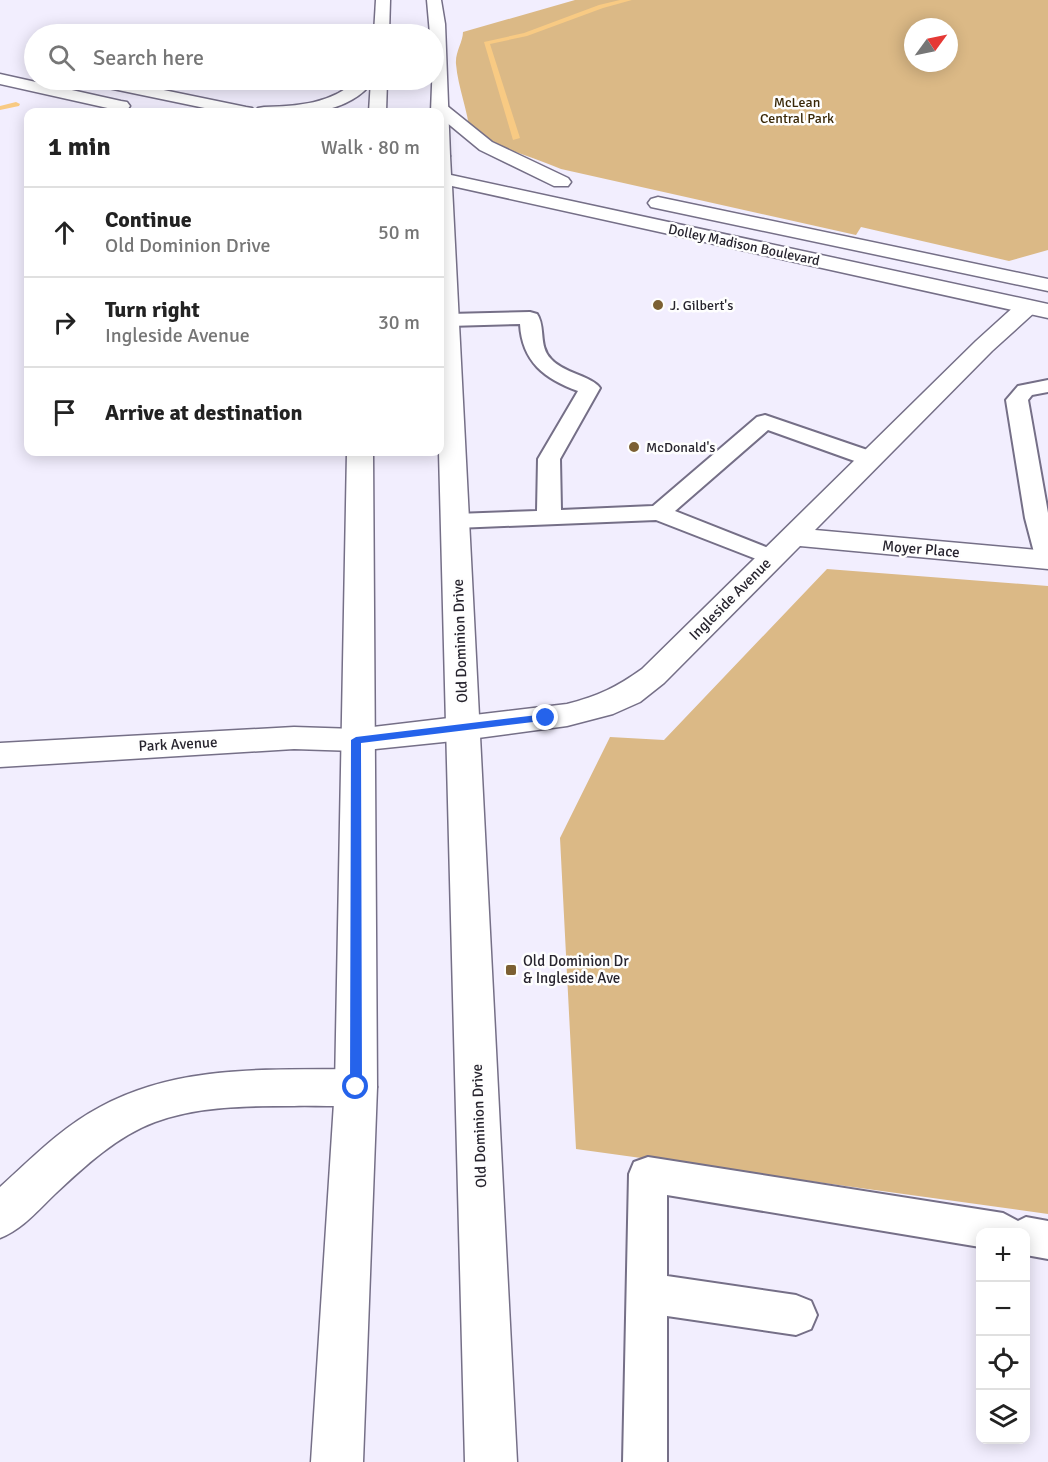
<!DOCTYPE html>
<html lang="en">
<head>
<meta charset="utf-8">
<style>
  :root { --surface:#fff; --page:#f2f2f2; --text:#222; --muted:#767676; --line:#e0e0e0 }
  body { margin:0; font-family:Signika,sans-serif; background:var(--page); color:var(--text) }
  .controls { position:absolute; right:18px; bottom:18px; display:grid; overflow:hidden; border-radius:12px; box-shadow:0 3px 15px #0003 }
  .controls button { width:54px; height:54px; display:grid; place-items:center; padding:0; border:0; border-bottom:2px solid var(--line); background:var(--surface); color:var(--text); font:30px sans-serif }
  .compass { position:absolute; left:904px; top:18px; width:54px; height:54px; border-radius:50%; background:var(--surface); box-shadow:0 3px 15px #0003; rotate:57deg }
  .stop { position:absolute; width:18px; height:18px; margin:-14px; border:4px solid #2563eb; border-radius:50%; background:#fff }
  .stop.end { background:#2563eb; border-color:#fff; box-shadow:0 2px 6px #0008 }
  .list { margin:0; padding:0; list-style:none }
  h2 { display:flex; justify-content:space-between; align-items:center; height:78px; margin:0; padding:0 24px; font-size:26px }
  h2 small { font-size:20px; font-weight:400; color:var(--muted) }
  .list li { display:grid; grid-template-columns:39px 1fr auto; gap:18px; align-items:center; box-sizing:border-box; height:90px; padding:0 24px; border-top:2px solid var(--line) }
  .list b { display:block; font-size:22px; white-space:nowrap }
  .list p { margin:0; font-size:20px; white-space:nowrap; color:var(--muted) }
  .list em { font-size:20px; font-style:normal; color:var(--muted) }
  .icon { flex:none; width:33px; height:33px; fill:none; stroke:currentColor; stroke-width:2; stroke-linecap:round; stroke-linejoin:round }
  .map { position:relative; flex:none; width:1048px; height:1462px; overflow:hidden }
  .search { position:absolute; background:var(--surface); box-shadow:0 3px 15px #0003; left:24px; top:24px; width:420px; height:66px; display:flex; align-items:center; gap:15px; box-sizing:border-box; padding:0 21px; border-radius:33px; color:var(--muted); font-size:22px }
  .panel { position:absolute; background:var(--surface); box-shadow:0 3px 15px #0003; left:24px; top:108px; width:420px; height:348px; border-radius:12px }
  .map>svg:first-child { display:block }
  .green { fill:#dbb986; fill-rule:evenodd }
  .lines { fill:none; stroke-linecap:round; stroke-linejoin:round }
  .stream { fill:#f8ca83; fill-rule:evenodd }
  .lane-casing { stroke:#756f87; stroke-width:4 }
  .street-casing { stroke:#756f87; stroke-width:3 }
  .secondary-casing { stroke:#756f87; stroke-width:3 }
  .primary-casing { stroke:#756f87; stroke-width:3 }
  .lane { fill:#fff; fill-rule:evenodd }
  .street { fill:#fff; fill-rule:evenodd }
  .secondary { fill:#fff; fill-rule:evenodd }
  .primary { fill:#fff; fill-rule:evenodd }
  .route { fill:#2563eb }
  .poi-dot { fill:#7c6033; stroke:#fefefe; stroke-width:2 }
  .labels { text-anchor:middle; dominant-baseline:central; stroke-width:5; stroke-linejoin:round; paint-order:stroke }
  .far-park-label { font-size:14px; fill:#392706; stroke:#fefefe }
  .far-street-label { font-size:14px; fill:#27242e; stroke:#fefefe }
  .far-poi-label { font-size:14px; fill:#27242e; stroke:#fefefe; text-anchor:start }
  .street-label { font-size:15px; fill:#27242e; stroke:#fefefe }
  .poi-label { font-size:15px; fill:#27242e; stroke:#fefefe; text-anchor:start }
</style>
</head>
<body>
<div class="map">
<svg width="1048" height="1462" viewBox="0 0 1048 1462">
  <rect width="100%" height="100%" fill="#f2eefe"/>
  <!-- green -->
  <g class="green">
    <path d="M 575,0 L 1048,0 L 1048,250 L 1009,261 L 861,227 L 856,235 L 561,169 C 531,156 500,148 470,135 C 468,110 458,88 456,64 C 455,52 463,42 463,32 ZM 913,27 L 949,27 L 949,63 L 913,63 Z"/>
    <path d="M 827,569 L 1048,586 L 1048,1214 L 576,1149 L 560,838 L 610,737 L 664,740 Z"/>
  </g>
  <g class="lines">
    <!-- stream -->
    <g class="stream">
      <path d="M 620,0 L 632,0 L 603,8 L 527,36 L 490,44 L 520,138 L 513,140 L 484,42 L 524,33 L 599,5 Z"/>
      <path d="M 16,102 L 20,104 L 19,106 L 0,110 L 0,106 Z"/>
    </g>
    <defs>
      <g id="lane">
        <path d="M 530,312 L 537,314 C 546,327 538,346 551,359 C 563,373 592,376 600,388 L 560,459 L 561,510 L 653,506 L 757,417 L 765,415 L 879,454 L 882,459 L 879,464 L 871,466 L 863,464 L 768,430 L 675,511 L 781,553 L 784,558 L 781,563 L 772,565 L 656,520 L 456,528 L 448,526 L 444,521 L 448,516 L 456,514 L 537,511 L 538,459 L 578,391 C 545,379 522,362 520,324 L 449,326 L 442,324 L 440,320 L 442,316 L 449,314 Z"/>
        <path d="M 1048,380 L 1048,392 L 1032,395 L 1028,400 L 1048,513 L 1048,567 L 1039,565 L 1036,560 L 1025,518 L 1006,400 L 1018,386 Z"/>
        <path d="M 648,1157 L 1003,1213 L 1018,1221 L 1026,1217 L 1048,1221 L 1048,1259 L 1026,1255 L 1026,1232 L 980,1232 L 980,1247 L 667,1195 L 667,1276 L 796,1295 L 811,1301 L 817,1315 L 811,1329 L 796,1335 L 667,1316 L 667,1462 L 623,1462 L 629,1174 L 634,1162 Z"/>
      </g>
      <g id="street">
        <path d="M 1027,300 L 1035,302 L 1038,307 L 1035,312 L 992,351 L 815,530 L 1048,551 L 1048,569 L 800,546 L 664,683 L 640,702 L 613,714 L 567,726 L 463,740 L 356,751 L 294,749 L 0,767 L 0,743 L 294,727 L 356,729 L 567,704 C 598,696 617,687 642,669 L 976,341 L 1019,302 Z"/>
        <path d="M 356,1069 L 371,1074 L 377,1087 L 371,1100 C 347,1109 320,1105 294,1106 C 248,1106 199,1106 155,1122 C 117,1136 85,1166 56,1193 C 38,1210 23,1229 0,1238 L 0,1187 C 31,1159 62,1127 100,1107 C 179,1064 269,1070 356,1069 Z"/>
      </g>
      <g id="secondary">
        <path d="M 376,0 L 390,0 L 389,34 L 374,34 Z"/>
        <path d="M 427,0 L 441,0 L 445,24 L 450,156 L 447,160 L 441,162 L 440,112 L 431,112 L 434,34 L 430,34 Z"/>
        <path d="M 371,80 L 387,80 L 386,112 L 369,112 Z"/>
      </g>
      <g id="primary">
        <path d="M 0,74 L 121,101 L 127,102 L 130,106 L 127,110 L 121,111 L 0,84 Z"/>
        <path d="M 86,80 L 115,80 L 246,107 L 252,108 L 255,112 L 224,112 L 94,85 Z"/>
        <path d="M 357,80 L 374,80 C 348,116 295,116 255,112 L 258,108 L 264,107 C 298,106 331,104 357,80 Z"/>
        <path d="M 440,104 L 446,105 L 492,142 L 568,178 L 571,182 L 568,186 L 554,186 L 480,150 L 440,117 L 440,112 L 434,112 L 431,109 L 434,105 Z"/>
        <path d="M 441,150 L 447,152 L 450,156 L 451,175 L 1048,304 L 1048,318 L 452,186 L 517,1462 L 465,1462 L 439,452 Z"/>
        <path d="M 658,197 L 1048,279 L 1048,291 L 651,207 L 648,203 L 651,199 Z"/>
        <path d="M 347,452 L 373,452 L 377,1087 L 363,1462 L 311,1462 L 335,1087 Z"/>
      </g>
    </defs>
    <!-- lane casing -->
    <use href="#lane" class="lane-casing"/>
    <!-- street casing -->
    <use href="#street" class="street-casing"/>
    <!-- secondary casing -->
    <use href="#secondary" class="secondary-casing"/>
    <!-- primary casing -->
    <use href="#primary" class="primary-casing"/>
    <!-- lane -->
    <use href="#lane" class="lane"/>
    <!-- street -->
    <use href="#street" class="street"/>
    <!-- secondary -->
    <use href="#secondary" class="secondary"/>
    <!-- primary -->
    <use href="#primary" class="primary"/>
  </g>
  <!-- route -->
  <path class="route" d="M 546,714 L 550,715 L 550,720 L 361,743 L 362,1087 L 356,1092 L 351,1091 L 350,1087 L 351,740 L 356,737 Z"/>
  <!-- markers -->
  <g class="poi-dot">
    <circle cx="658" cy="305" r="6"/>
    <circle cx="634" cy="447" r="6"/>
    <rect x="505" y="964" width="12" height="12" rx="3"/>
  </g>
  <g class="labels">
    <!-- far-park labels -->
    <g class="far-park-label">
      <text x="797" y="102">McLean<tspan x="797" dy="16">Central Park</tspan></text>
    </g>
    <!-- far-street labels -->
    <g class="far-street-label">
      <text transform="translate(744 245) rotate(12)">Dolley Madison Boulevard</text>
    </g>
    <!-- far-poi labels -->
    <g class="far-poi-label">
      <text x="670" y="305">J. Gilbert's</text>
      <text x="646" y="447">McDonald's</text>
    </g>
    <!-- street labels -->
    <g class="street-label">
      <text transform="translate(921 549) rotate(5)">Moyer Place</text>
      <text transform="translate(730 599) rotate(-45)">Ingleside Avenue</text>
      <text transform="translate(460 641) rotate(-92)">Old Dominion Drive</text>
      <text transform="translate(178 744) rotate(-3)">Park Avenue</text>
      <text transform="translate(479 1126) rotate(-92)">Old Dominion Drive</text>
    </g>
    <!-- poi labels -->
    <g class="poi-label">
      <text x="523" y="961">Old Dominion Dr<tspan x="523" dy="17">&amp; Ingleside Ave</tspan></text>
    </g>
  </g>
</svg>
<div class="controls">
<button>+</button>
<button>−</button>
<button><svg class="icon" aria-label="locate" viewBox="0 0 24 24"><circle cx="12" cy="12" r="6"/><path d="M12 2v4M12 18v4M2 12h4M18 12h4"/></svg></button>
<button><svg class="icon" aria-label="layers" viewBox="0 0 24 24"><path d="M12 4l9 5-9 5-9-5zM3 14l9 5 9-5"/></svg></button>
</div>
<svg class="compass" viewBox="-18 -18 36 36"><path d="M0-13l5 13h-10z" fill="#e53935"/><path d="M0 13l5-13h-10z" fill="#767676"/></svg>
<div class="stop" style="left:356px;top:1087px"></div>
<div class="stop end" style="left:546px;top:718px"></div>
<div class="search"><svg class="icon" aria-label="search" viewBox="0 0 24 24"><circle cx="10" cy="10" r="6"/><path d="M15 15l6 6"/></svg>Search here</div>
<section class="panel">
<h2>1 min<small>Walk · 80 m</small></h2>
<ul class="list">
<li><svg class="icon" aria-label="ahead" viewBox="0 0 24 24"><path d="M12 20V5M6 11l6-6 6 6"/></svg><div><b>Continue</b><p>Old Dominion Drive</p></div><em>50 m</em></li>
<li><svg class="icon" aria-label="right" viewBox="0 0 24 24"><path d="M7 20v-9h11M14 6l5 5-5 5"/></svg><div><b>Turn right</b><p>Ingleside Avenue</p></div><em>30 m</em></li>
<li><svg class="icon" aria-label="arrive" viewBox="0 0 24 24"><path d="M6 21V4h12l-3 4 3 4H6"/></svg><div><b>Arrive at destination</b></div></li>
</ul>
</section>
</div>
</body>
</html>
